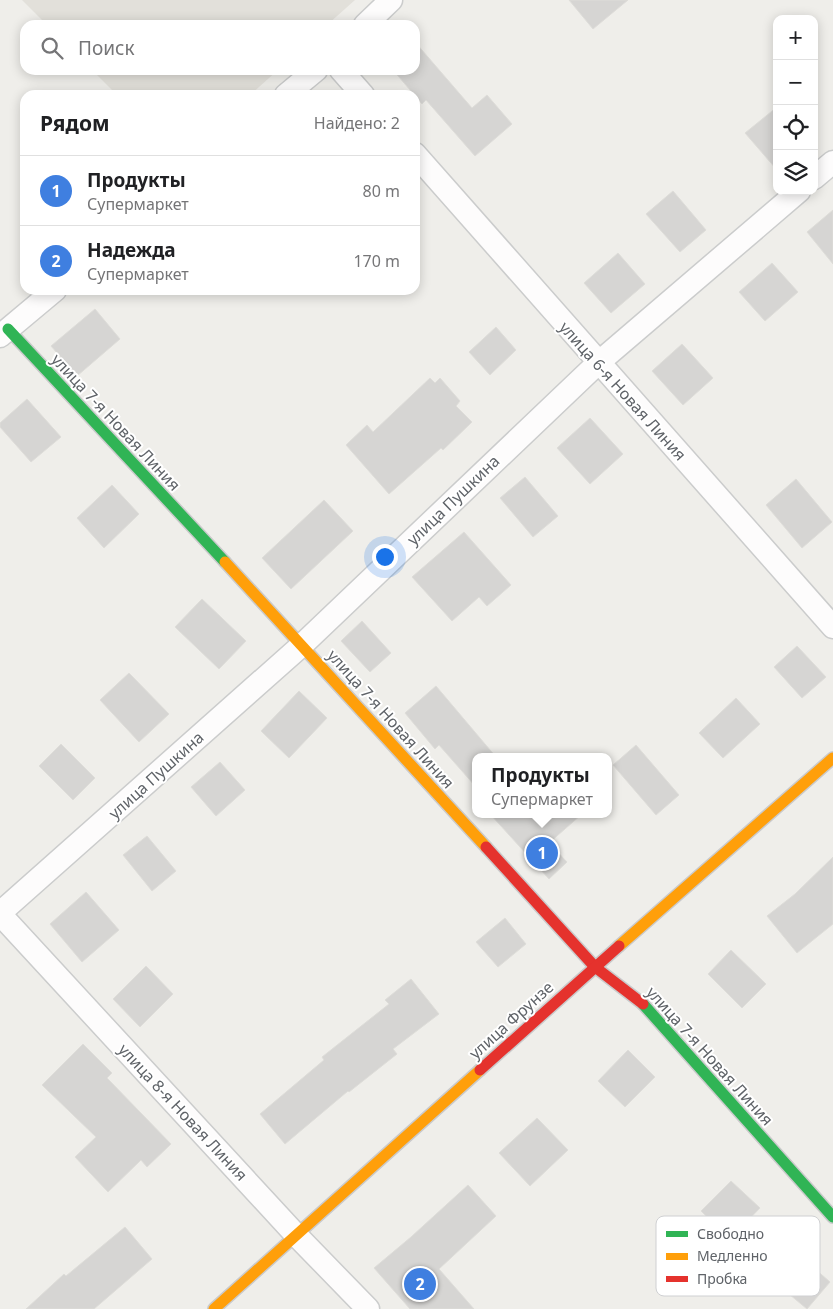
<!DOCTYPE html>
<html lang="ru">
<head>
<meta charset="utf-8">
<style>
  :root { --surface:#fff; --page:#f6f6f6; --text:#202124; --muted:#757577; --line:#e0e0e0; --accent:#111827 }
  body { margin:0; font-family:"Noto Sans",sans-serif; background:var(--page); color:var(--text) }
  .controls { position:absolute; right:15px; top:15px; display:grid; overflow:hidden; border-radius:10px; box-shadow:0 2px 12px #0003 }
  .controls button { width:45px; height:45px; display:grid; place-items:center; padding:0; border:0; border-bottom:1px solid var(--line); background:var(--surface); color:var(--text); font:25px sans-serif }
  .you { position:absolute; left:384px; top:556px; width:18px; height:18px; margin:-12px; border:4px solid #fff; border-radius:50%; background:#1a73e8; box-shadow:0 0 0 8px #1a73e833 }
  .badge { display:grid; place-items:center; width:32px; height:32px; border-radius:50%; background:var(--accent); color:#fff; font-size:16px; font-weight:700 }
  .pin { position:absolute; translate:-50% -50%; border:2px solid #fff; box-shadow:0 1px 5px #0006 }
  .popup { position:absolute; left:472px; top:753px; width:140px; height:65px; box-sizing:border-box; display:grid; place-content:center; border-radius:10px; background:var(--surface); filter:drop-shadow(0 1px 4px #0005); font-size:16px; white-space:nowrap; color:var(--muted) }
  .popup b { font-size:19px; color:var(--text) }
  .popup::after { content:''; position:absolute; left:50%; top:100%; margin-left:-10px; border:10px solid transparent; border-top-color:var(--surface) }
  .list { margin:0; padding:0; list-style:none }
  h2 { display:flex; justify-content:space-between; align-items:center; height:65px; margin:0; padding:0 20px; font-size:21px }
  h2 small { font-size:16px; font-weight:400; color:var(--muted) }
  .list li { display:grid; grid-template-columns:32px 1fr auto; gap:15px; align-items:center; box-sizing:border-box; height:70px; padding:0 20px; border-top:1px solid var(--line) }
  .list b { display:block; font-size:19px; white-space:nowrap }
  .list p { margin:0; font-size:16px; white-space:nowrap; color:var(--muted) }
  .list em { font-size:16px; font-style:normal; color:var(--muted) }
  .icon { flex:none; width:28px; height:28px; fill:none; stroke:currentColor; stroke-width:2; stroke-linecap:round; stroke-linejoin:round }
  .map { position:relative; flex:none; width:833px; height:1309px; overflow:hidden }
  .search { position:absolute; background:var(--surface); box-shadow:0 2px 12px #0003; left:20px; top:20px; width:400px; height:55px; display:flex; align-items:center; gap:12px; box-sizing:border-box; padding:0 18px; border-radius:15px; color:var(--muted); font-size:19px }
  .panel { position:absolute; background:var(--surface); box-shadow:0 2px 12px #0003; left:20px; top:90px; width:400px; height:205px; border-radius:15px }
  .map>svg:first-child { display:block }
  .education { fill:#e2e0da }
  .building { fill:#d6d5d3; stroke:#deddd9 }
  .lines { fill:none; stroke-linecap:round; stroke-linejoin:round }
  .street-casing { stroke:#cbcccc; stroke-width:25 }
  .fast-casing { stroke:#cacacb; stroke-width:14 }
  .slow-casing { stroke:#cacacb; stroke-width:14 }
  .jam-casing { stroke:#cacacb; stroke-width:14 }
  .street { stroke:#fdfcfc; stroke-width:22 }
  .fast { stroke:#30b455; stroke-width:11 }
  .slow { stroke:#ff9f0a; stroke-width:11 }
  .jam { stroke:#e5322d; stroke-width:11 }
  .labels { text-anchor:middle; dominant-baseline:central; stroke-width:4; stroke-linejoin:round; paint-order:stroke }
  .street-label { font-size:16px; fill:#5f6368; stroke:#fff }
  .key { fill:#fff; stroke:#cfd0d2; stroke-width:1 }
  .key-label { font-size:14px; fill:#5f6368 }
</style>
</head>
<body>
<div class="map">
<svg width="833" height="1309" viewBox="0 0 833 1309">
  <rect width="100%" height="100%" fill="#efeeea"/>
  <!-- education -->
  <g class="education">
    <path d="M 22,0 L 355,0 L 327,25 L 47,25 Z"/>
    <path d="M 92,70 L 278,70 L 250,95 L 117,95 Z"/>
  </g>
  <!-- building -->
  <g class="building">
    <path d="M 569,0 L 628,0 L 593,29 Z"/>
    <path d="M 415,42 L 472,108 L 487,95 L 512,124 L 475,156 L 426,100 L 422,104 L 393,70 L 415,70 Z"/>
    <path d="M 777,107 L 777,170 L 745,133 Z"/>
    <path d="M 673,191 L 706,230 L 680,252 L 646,214 Z"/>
    <path d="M 833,210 L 833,264 L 807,232 Z"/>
    <path d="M 618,253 L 645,284 L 611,313 L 584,283 Z"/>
    <path d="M 772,263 L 798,292 L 765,321 L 739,292 Z"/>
    <path d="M 95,309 L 120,339 L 77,376 L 51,346 Z"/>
    <path d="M 496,327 L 516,350 L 490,375 L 469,352 Z"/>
    <path d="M 682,344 L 713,378 L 683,405 L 652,371 Z"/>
    <path d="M 430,378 L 435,383 L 440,378 L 460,401 L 456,406 L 472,422 L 443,450 L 441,448 L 389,494 L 346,445 L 367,425 L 373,432 Z"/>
    <path d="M 27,399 L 61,437 L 31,462 L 0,427 L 0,423 Z"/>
    <path d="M 590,418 L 623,454 L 590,484 L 557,448 Z"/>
    <path d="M 525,477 L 558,516 L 533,537 L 500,498 Z"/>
    <path d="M 796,479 L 832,522 L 802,548 L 766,505 Z"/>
    <path d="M 112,485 L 139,514 L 104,548 L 77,518 Z"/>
    <path d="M 324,500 L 353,531 L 291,589 L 262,558 Z"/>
    <path d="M 464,532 L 511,585 L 487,606 L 479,597 L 452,621 L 412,577 Z"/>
    <path d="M 202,599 L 246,641 L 219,669 L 175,627 Z"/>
    <path d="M 362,621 L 391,653 L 370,672 L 341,641 Z"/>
    <path d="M 797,646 L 826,677 L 802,698 L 774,667 Z"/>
    <path d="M 129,673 L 169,714 L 139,742 L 100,700 Z"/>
    <path d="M 436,686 L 496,757 L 476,757 L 476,787 L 439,745 L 435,749 L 405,713 Z"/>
    <path d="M 299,691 L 327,718 L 289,758 L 261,731 Z"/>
    <path d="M 736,698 L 760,724 L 723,758 L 699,733 Z"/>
    <path d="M 61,744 L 95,778 L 73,800 L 39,766 Z"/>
    <path d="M 636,745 L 679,795 L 656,815 L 613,765 Z"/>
    <path d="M 220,762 L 245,790 L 216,816 L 191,787 Z"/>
    <path d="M 490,814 L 582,814 L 549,843 L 567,862 L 549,879 Z"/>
    <path d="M 147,836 L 176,871 L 152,891 L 123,855 Z"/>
    <path d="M 833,857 L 833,924 L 797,953 L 767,916 L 795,894 Z"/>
    <path d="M 86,892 L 119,930 L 82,962 L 50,924 Z"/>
    <path d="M 505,918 L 526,944 L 498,967 L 476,942 Z"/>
    <path d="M 731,950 L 766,984 L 742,1008 L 708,974 Z"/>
    <path d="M 146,966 L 173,994 L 140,1027 L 113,999 Z"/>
    <path d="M 411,979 L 439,1014 L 393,1049 L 397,1054 L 349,1092 L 348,1091 L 285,1144 L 260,1114 L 324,1060 L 322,1057 L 389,1004 L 385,1000 Z"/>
    <path d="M 83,1044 L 112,1073 L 107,1078 L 171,1144 L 147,1167 L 141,1160 L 108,1192 L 75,1157 L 96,1137 L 42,1085 Z"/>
    <path d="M 628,1050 L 655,1077 L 625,1107 L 598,1081 Z"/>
    <path d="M 537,1118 L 568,1150 L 530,1186 L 499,1153 Z"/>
    <path d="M 731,1181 L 760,1208 L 730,1239 L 701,1211 Z"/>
    <path d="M 468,1185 L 496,1216 L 439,1269 L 474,1309 L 410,1309 L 374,1268 L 411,1237 Z"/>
    <path d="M 125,1227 L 152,1259 L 94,1309 L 26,1309 L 64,1274 L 66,1276 Z"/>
    <path d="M 795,1251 L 830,1282 L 807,1309 L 771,1279 Z"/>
  </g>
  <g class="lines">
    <defs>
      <g id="street">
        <path d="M 365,25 L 391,0"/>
        <path d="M 341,70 L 363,95"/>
        <path d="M 286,95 L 316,70"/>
        <path d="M 415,154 L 833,627"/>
        <path d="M 814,178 L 833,162"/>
        <path d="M 0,336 L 55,290"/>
        <path d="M 0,913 L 302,645 L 598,363 L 799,191"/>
        <path d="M 0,914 L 297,1236 L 368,1309"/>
      </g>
      <g id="fast">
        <path d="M 8,329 L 225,562"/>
        <path d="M 643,1004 L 833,1217"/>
      </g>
      <g id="slow">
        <path d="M 225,562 L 486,847"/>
        <path d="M 619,946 L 833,758"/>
        <path d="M 214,1309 L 480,1070"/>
      </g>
      <g id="jam">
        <path d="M 486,847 L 595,967 L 643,1004"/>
        <path d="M 480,1070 L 619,946"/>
      </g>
    </defs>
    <!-- street casing -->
    <use href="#street" class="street-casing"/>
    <!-- fast casing -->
    <use href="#fast" class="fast-casing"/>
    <!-- slow casing -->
    <use href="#slow" class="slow-casing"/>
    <!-- jam casing -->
    <use href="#jam" class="jam-casing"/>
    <!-- street -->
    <use href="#street" class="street"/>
    <!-- fast -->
    <use href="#fast" class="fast"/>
    <!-- slow -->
    <use href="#slow" class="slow"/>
    <!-- jam -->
    <use href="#jam" class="jam"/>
  </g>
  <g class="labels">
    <!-- street labels -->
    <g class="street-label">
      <text transform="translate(623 391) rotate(48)">улица 6-я Новая Линия</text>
      <text transform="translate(116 422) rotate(47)">улица 7-я Новая Линия</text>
      <text transform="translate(453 500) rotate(-44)">улица Пушкина</text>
      <text transform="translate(391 719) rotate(48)">улица 7-я Новая Линия</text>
      <text transform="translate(156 775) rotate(-42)">улица Пушкина</text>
      <text transform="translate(511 1020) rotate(-42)">улица Фрунзе</text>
      <text transform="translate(710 1056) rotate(48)">улица 7-я Новая Линия</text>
      <text transform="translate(183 1112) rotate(47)">улица 8-я Новая Линия</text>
    </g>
  </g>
  <!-- legend -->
  <rect x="656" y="1216" width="164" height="80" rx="8" class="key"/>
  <rect x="666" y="1231" width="22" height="6" fill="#30b455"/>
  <rect x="666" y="1253" width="22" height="7" fill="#ff9f0a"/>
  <rect x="666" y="1276" width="22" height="6" fill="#e5322d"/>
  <g class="key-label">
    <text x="697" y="1239">Свободно</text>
    <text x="697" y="1261">Медленно</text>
    <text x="697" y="1284">Пробка</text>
  </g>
</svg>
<div class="controls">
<button>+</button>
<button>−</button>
<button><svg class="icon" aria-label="locate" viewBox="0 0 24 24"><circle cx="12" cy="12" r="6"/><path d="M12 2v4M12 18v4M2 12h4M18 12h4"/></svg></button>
<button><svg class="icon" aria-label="layers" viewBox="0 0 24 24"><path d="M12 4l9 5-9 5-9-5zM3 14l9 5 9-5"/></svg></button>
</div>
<div class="you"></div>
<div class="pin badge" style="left:542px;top:853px;background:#3f7fe0">1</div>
<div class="popup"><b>Продукты</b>Супермаркет</div>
<div class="pin badge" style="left:420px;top:1284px;background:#3f7fe0">2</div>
<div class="search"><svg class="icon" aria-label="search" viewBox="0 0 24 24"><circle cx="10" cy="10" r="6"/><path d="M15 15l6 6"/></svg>Поиск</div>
<section class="panel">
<h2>Рядом<small>Найдено: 2</small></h2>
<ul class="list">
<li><span class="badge" style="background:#3f7fe0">1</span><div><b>Продукты</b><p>Супермаркет</p></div><em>80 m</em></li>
<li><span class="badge" style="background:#3f7fe0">2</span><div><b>Надежда</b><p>Супермаркет</p></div><em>170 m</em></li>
</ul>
</section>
</div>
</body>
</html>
